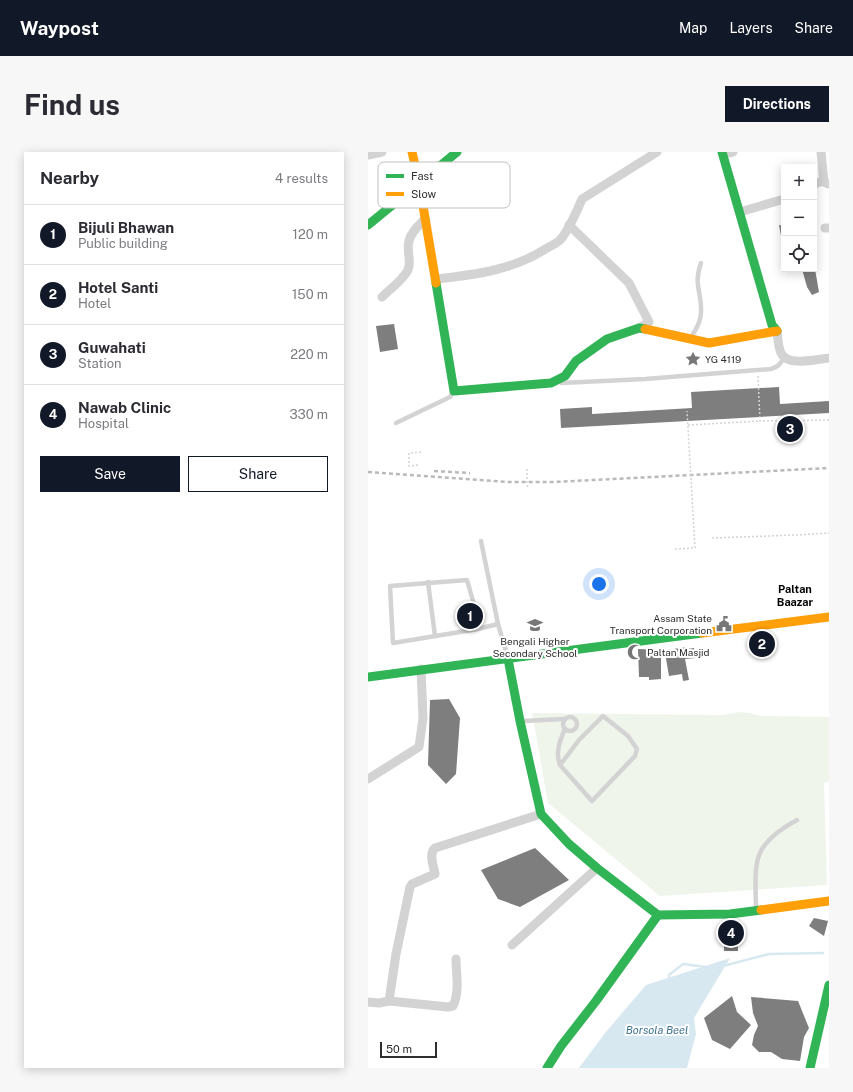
<!DOCTYPE html>
<html lang="en">
<head>
<meta charset="utf-8">
<style>
  :root { --surface:#fff; --page:#f7f7f7; --text:#2b2b33; --muted:#7c7c81; --line:#e1e1e2; --accent:#111827 }
  body { margin:0; font-family:"Public Sans",sans-serif; background:var(--page); color:var(--text) }
  .controls { position:absolute; right:12px; top:12px; display:grid; overflow:hidden; border-radius:0px; box-shadow:0 2px 10px #0003 }
  .controls button { width:36px; height:36px; display:grid; place-items:center; padding:0; border:0; border-bottom:1px solid var(--line); background:var(--surface); color:var(--text); font:20px sans-serif }
  .scale { position:absolute; left:12px; bottom:10px; width:57px; box-sizing:border-box; padding-left:4px; border:2px solid #2e2e2e; border-top:0; font-size:11px; line-height:14px; white-space:nowrap; color:#2e2e2e; -webkit-text-stroke:3px #fff; paint-order:stroke }
  .you { position:absolute; left:231px; top:432px; width:14px; height:14px; margin:-10px; border:3px solid #fff; border-radius:50%; background:#1a73e8; box-shadow:0 0 0 6px #1a73e833 }
  .badge { display:grid; place-items:center; width:26px; height:26px; border-radius:50%; background:var(--accent); color:#fff; font-size:13px; font-weight:700 }
  .pin { position:absolute; translate:-50% -50%; border:2px solid #fff; box-shadow:0 1px 4px #0006 }
  .list { margin:0; padding:0; list-style:none }
  h2 { display:flex; justify-content:space-between; align-items:center; height:52px; margin:0; padding:0 16px; font-size:17px }
  h2 small { font-size:13px; font-weight:400; color:var(--muted) }
  .list li { display:grid; grid-template-columns:26px 1fr auto; gap:12px; align-items:center; box-sizing:border-box; height:60px; padding:0 16px; border-top:1px solid var(--line) }
  .list b { display:block; font-size:15px; white-space:nowrap }
  .list p { margin:0; font-size:13px; white-space:nowrap; color:var(--muted) }
  .list em { font-size:13px; font-style:normal; color:var(--muted) }
  .actions { display:flex; gap:8px; padding:12px 16px }
  .actions a { flex:1; padding:9px 0; border:1px solid var(--accent); border-radius:0px; text-align:center; font-size:14px; color:var(--accent) }
  .actions .main { background:var(--accent); color:#fff }
  .icon { flex:none; width:22px; height:22px; fill:none; stroke:currentColor; stroke-width:2; stroke-linecap:round; stroke-linejoin:round }
  .map { position:relative; flex:none; width:461px; height:916px; overflow:hidden; border-radius:0px }
  header { display:flex; align-items:center; gap:24px; box-sizing:border-box; height:56px; padding:0 20px; background:var(--accent); color:#fff }
  header strong { font-size:19px }
  nav { display:flex; gap:22px; margin-inline-start:auto; font-size:14px }
  .intro { display:flex; align-items:center; justify-content:space-between; box-sizing:border-box; height:96px; padding:0 24px }
  h1 { margin:0; font-size:28px }
  .button { padding:10px 18px; border-radius:0px; background:var(--accent); color:#fff; font-size:14px; font-weight:700 }
  main { display:flex; gap:24px; padding:0 24px }
  aside { flex:1; background:var(--surface); border-radius:0px; box-shadow:0 2px 10px #0003 }
  .map>svg:first-child { display:block }
  .green { fill:#f0f5ec }
  .water { fill:#d8e8f1 }
  .lines { fill:none; stroke-linecap:round; stroke-linejoin:round }
  .stream { stroke:#d8e8f1; stroke-width:2.5 }
  .building { fill:#7e7e7e }
  .path { stroke:#d3d3d3; stroke-width:1.5; stroke-dasharray:2 2; stroke-linecap:butt }
  .lane { stroke:#d3d3d3; stroke-width:4.5 }
  .street { stroke:#d3d3d3; stroke-width:9 }
  .fast { stroke:#30b455; stroke-width:9 }
  .slow { stroke:#ff9f0a; stroke-width:9 }
  .rail { stroke:#bababa; stroke-width:2.5; stroke-dasharray:4 3; stroke-linecap:butt }
  .path-bridge { stroke:#d3d3d3; stroke-width:1.5; stroke-dasharray:2 2; stroke-linecap:butt }
  .labels { text-anchor:middle; dominant-baseline:central; stroke-width:4; stroke-linejoin:round; paint-order:stroke }
  .poi-label { font-size:10px; fill:#2e2e2e; stroke:#fff; text-anchor:start }
  .neighbourhood-label { font-size:11px; font-weight:bold; fill:#000; stroke:#fff }
  .water-label { font-size:11px; font-style:italic; fill:#3c7090; stroke:#fff }
  .key { fill:#fff; stroke:#c0c0c0; stroke-width:1 }
  .key-label { font-size:11px; fill:#2e2e2e }
</style>
</head>
<body>
<header>
<strong>Waypost</strong>
<nav><a>Map</a><a>Layers</a><a>Share</a></nav>
</header>
<div class="intro"><h1>Find us</h1><a class="button">Directions</a></div>
<main>
<aside>
<h2>Nearby<small>4 results</small></h2>
<ul class="list">
<li><span class="badge">1</span><div><b>Bijuli Bhawan</b><p>Public building</p></div><em>120 m</em></li>
<li><span class="badge">2</span><div><b>Hotel Santi</b><p>Hotel</p></div><em>150 m</em></li>
<li><span class="badge">3</span><div><b>Guwahati</b><p>Station</p></div><em>220 m</em></li>
<li><span class="badge">4</span><div><b>Nawab Clinic</b><p>Hospital</p></div><em>330 m</em></li>
</ul>
<div class="actions"><a class="main">Save</a><a>Share</a></div>
</aside>
<div class="map">
<svg width="461" height="916" viewBox="0 0 461 916">
  <rect width="100%" height="100%" fill="#fff"/>
  <!-- green -->
  <path class="green" d="M 371,560 L 382,561 L 393,564 L 461,565 L 461,630 L 456,630 L 459,733 L 292,744 L 180,651 L 164,561 L 355,563 Z"/>
  <!-- water -->
  <path class="water" d="M 362,806 L 326,866 L 328,882 L 319,916 L 211,916 L 237,881 L 278,833 Z"/>
  <g class="lines">
    <!-- stream -->
    <g class="stream">
      <path d="M 355,814 L 401,802 L 455,801"/>
      <path d="M 301,829 L 301,823 L 315,812 L 338,815"/>
    </g>
  </g>
  <!-- building -->
  <g class="building">
    <path d="M 411,73 L 416,74 L 416,94 L 415,94 Z"/>
    <path d="M 434,117 L 447,117 L 451,140 L 444,143 L 439,135 Z"/>
    <path d="M 26,172 L 30,197 L 12,200 L 8,174 Z"/>
    <path d="M 411,235 L 412,252 L 461,249 L 461,261 L 193,276 L 192,257 L 224,255 L 224,262 L 324,256 L 323,240 Z"/>
    <path d="M 319,495 L 319,497 L 326,496 L 328,506 L 317,507 L 321,528 L 315,529 L 314,522 L 301,524 L 297,501 L 300,501 L 299,498 Z"/>
    <path d="M 270,497 L 293,498 L 293,527 L 281,528 L 281,525 L 271,525 Z"/>
    <path d="M 81,547 L 92,566 L 88,622 L 78,632 L 60,613 L 62,548 Z"/>
    <path d="M 167,696 L 201,728 L 152,755 L 130,747 L 113,718 Z"/>
    <path d="M 446,766 L 460,769 L 456,784 L 441,774 Z"/>
    <path d="M 356,769 L 369,769 L 370,799 L 356,799 Z"/>
    <path d="M 364,844 L 369,860 L 383,873 L 362,897 L 344,888 L 336,866 Z"/>
    <path d="M 383,845 L 430,849 L 441,876 L 436,885 L 432,909 L 414,907 L 403,900 L 391,900 L 384,893 L 386,883 L 390,874 L 385,861 Z"/>
  </g>
  <g class="lines">
    <!-- path -->
    <g class="path">
      <path d="M 390,224 L 392,269 L 461,268"/>
      <path d="M 320,273 L 392,269"/>
      <path d="M 50,313 L 41,314 L 41,301 L 55,300"/>
      <path d="M 159,317 L 159,333 L 160,335"/>
      <path d="M 344,386 L 428,383 L 461,381"/>
    </g>
    <!-- lane -->
    <g class="lane">
      <path d="M 323,185 C 328,178 333,169 333,160 C 334,140 325,133 333,111"/>
      <path d="M 193,231 L 277,227 L 403,217 C 410,215 412,212 416,206"/>
      <path d="M 28,271 L 82,245 L 85,240"/>
      <path d="M 113,389 L 130,472 L 140,506"/>
      <path d="M 60,430 L 67,484"/>
      <path d="M 110,477 L 105,449 L 99,428 L 22,434 L 25,491 L 110,477 L 130,472"/>
      <circle cx="202" cy="572" r="7"/>
      <path d="M 154,569 L 197,567"/>
      <path d="M 192,613 L 211,588 L 235,564 L 260,584 L 269,597 L 267,604 L 224,649 L 192,613 C 187,601 192,588 197,577"/>
      <path d="M 388,756 C 387,709 383,693 429,668"/>
    </g>
    <!-- street -->
    <g class="street">
      <path d="M 453,0 L 456,30"/>
      <path d="M 362,1 L 365,0"/>
      <path d="M 0,3 L 14,0"/>
      <path d="M 446,33 C 451,29 455,29 460,32"/>
      <path d="M 372,60 L 416,47"/>
      <path d="M 201,73 L 261,131 L 281,170 L 271,176"/>
      <path d="M 457,76 L 461,76"/>
      <path d="M 68,127 C 106,123 146,118 179,96 C 183,94 189,91 192,88 C 199,81 210,57 214,47 L 289,0"/>
      <path d="M 14,145 C 22,137 35,128 40,118 C 44,109 38,99 41,89 C 43,80 51,73 57,67"/>
      <path d="M 409,179 C 410,186 410,195 413,201 C 419,215 450,207 461,206"/>
      <path d="M 0,627 L 51,595 L 55,566 L 53,517"/>
      <path d="M 144,793 L 229,716"/>
      <path d="M 21,849 L 80,855 L 85,854 C 92,840 88,821 88,807"/>
      <path d="M 0,850 L 11,851 L 21,849 L 28,802 L 42,735 L 44,732 L 67,722 C 66,715 60,702 67,696 L 173,662"/>
    </g>
    <!-- fast -->
    <g class="fast">
      <path d="M 354,0 L 404,173 L 409,179"/>
      <path d="M 0,73 L 89,0"/>
      <path d="M 68,131 L 86,239 L 183,231 L 197,224 L 208,209 L 239,187 L 271,176 L 277,177"/>
      <path d="M 140,507 L 152,569 L 173,662 L 201,692 L 229,716 L 290,763 L 362,762 L 393,758"/>
      <path d="M 0,525 L 334,481"/>
      <path d="M 179,916 L 193,894 L 228,849 L 290,763"/>
      <path d="M 442,916 L 461,833"/>
    </g>
    <!-- slow -->
    <g class="slow">
      <path d="M 44,0 L 51,30 L 68,131"/>
      <path d="M 277,177 L 341,191 L 409,179"/>
      <path d="M 334,481 L 461,465"/>
      <path d="M 393,758 L 461,749"/>
    </g>
    <!-- rail -->
    <g class="rail">
      <path d="M 66,319 L 102,321"/>
      <path d="M 0,320 L 141,330 L 186,330 L 461,316"/>
    </g>
    <!-- path-bridge -->
    <path class="path-bridge" d="M 307,397 L 327,396 L 319,259"/>
  </g>
  <!-- icons -->
  <defs>
    <symbol id="sight-bare" viewBox="-9 -9 18 18"><path d="M0-6L1.8-2.2L6-1.7L2.9 1.2L3.7 5.4L0 3.3L-3.7 5.4L-2.9 1.2L-6-1.7L-1.8-2.2Z" fill="#777" stroke="#fff" stroke-width="2.5" paint-order="stroke"/></symbol>
    <symbol id="civic-bare" viewBox="-9 -9 18 18"><path d="M-.6-6.5H3V-4.5H.6V-3L4-1V1h2V6H-6V1h2V-1L-.6-3ZM-1.2 2.5V6h2.4V2.5Z" fill="#777" stroke="#fff" stroke-width="2.5" paint-order="stroke"/></symbol>
    <symbol id="school-bare" viewBox="-9 -9 18 18"><path d="M0-5L7-2L0 1L-7-2ZM-4 1L0 2.5L4 1V4Q0 6-4 4Z" fill="#777" stroke="#fff" stroke-width="2.5" paint-order="stroke"/></symbol>
    <symbol id="mosque-bare" viewBox="-9 -9 18 18"><path d="M3.5-4.9A6 6 0 1 0 3.5 4.9A5 5 0 1 1 3.5-4.9Z" fill="#777" stroke="#fff" stroke-width="2.5" paint-order="stroke"/></symbol>
  </defs>
  <g fill-rule="evenodd">
    <use href="#sight-bare" x="314" y="196" width="22" height="22"/>
    <use href="#civic-bare" x="345" y="461" width="22" height="22"/>
    <use href="#school-bare" x="156" y="462" width="22" height="22"/>
    <use href="#mosque-bare" x="256" y="489" width="22" height="22"/>
  </g>
  <g class="labels">
    <!-- poi labels -->
    <g class="poi-label">
      <text x="337" y="207">YG 4119</text>
      <text x="344" y="466" text-anchor="end">Assam State<tspan x="344" dy="12">Transport Corporation</tspan></text>
      <text x="167" y="489" text-anchor="middle">Bengali Higher<tspan x="167" dy="12">Secondary School</tspan></text>
      <text x="279" y="500">Paltan Masjid</text>
    </g>
    <!-- neighbourhood labels -->
    <g class="neighbourhood-label">
      <text x="427" y="437">Paltan<tspan x="427" dy="13">Baazar</tspan></text>
    </g>
    <!-- water labels -->
    <g class="water-label">
      <text x="289" y="878">Borsola Beel</text>
    </g>
  </g>
  <!-- legend -->
  <rect x="10" y="10" width="132" height="46" rx="6" class="key"/>
  <rect x="18" y="22" width="18" height="4" fill="#30b455"/>
  <rect x="18" y="40" width="18" height="4" fill="#ff9f0a"/>
  <g class="key-label">
    <text x="43" y="28">Fast</text>
    <text x="43" y="46">Slow</text>
  </g>
</svg>
<div class="controls">
<button>+</button>
<button>−</button>
<button><svg class="icon" aria-label="locate" viewBox="0 0 24 24"><circle cx="12" cy="12" r="6"/><path d="M12 2v4M12 18v4M2 12h4M18 12h4"/></svg></button>
</div>
<div class="scale">50 m</div>
<div class="you"></div>
<div class="pin badge" style="left:102px;top:464px">1</div>
<div class="pin badge" style="left:394px;top:492px">2</div>
<div class="pin badge" style="left:422px;top:277px">3</div>
<div class="pin badge" style="left:363px;top:781px">4</div>
</div>
</main>
</body>
</html>
